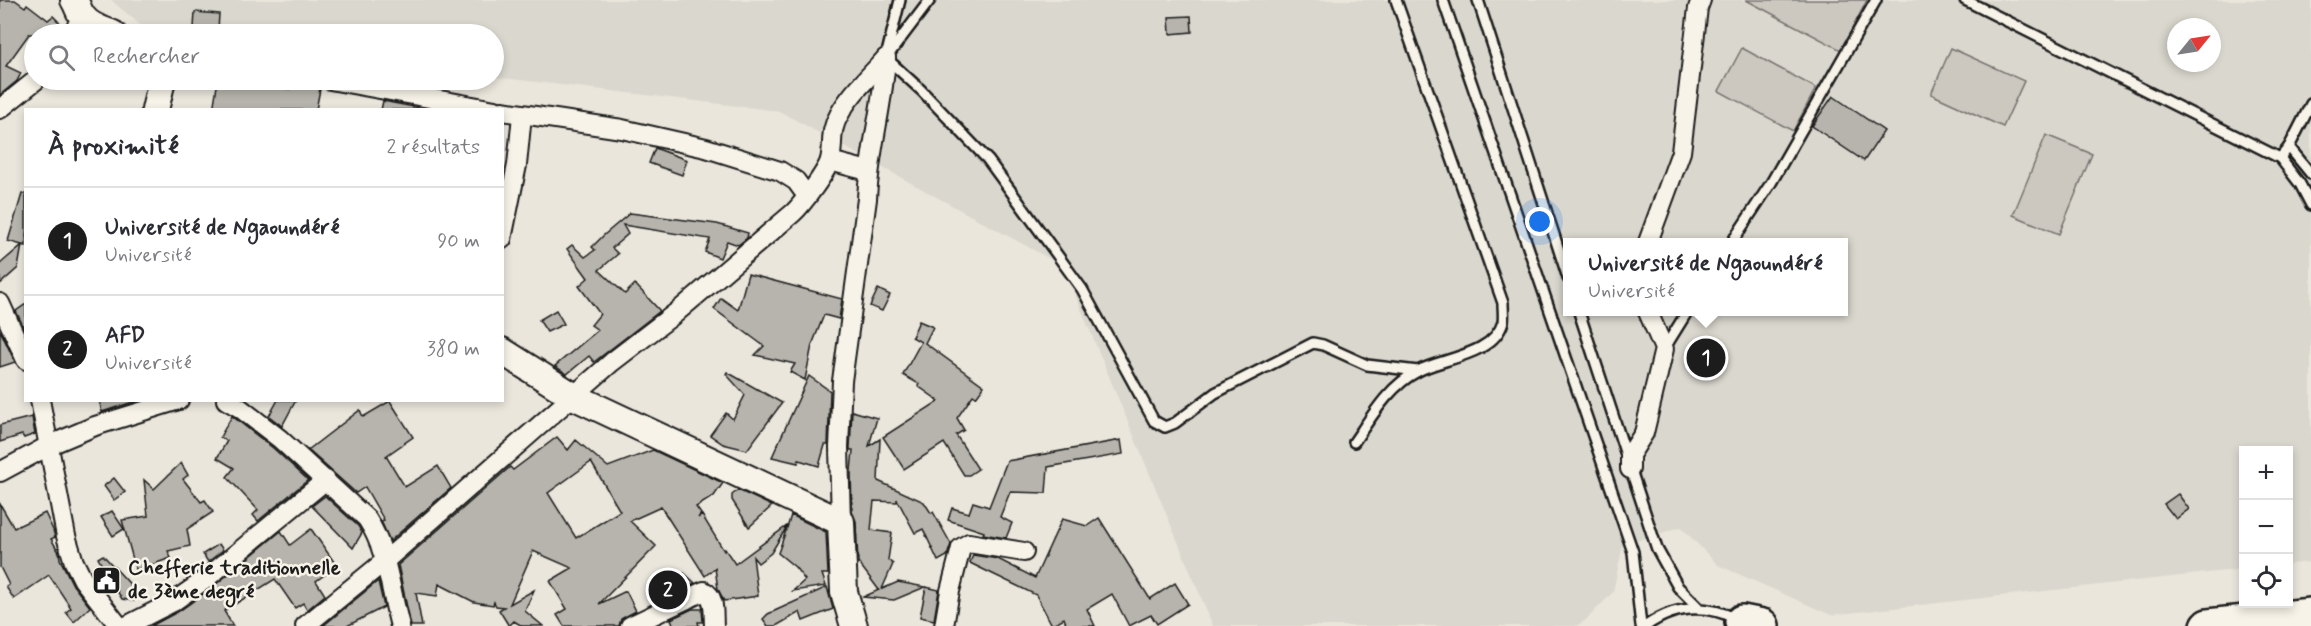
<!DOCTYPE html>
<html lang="fr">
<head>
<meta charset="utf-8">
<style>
  :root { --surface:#fff; --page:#f2f2f3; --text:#2b2b33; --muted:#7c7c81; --line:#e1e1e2; --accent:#1c1c1c }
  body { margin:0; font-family:Mynerve,sans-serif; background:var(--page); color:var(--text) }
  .controls { position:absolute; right:18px; bottom:18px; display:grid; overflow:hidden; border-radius:0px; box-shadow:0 3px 9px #0003 }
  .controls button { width:54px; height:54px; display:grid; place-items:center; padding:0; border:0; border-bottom:2px solid var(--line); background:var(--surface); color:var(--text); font:30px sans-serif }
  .compass { position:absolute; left:2167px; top:18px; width:54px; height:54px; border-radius:50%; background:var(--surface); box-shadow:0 3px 9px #0003; rotate:60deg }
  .you { position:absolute; left:1540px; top:222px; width:21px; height:21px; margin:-15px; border:4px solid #fff; border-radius:50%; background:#1a73e8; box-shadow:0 0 0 9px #1a73e833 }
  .badge { display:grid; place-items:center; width:39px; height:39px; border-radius:50%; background:var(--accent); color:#fff; font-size:20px; font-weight:700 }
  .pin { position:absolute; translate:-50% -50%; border:3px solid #fff; box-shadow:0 2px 6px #0006 }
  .popup { position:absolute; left:1563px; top:238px; width:285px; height:78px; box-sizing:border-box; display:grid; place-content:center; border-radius:0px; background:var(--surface); filter:drop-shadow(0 2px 4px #0005); font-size:20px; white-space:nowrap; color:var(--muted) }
  .popup b { font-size:22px; color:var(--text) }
  .popup::after { content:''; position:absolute; left:50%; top:100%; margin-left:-12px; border:12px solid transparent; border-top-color:var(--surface) }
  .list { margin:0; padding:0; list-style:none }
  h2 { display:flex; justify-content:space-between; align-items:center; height:78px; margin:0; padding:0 24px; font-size:26px }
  h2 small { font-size:20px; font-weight:400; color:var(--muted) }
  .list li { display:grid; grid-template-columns:39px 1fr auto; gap:18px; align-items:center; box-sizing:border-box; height:108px; padding:0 24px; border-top:2px solid var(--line) }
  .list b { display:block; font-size:22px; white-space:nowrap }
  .list p { margin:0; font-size:20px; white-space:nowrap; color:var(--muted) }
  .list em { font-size:20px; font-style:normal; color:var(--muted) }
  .icon { flex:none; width:33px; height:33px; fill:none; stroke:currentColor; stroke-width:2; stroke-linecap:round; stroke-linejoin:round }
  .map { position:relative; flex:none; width:2311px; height:626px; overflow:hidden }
  .search { position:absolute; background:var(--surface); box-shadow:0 3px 9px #0003; left:24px; top:24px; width:480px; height:66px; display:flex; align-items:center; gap:15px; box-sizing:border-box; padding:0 21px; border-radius:33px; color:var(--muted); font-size:22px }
  .panel { position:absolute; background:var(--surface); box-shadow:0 3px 9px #0003; left:24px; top:108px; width:480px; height:294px; border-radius:0px }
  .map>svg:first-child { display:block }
  .built { fill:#dad7ce; fill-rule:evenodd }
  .green { fill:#ccc8c0; stroke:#74726e; stroke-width:1.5 }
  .building { fill:#b6b4ac; stroke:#1c1c1c; stroke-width:1.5; fill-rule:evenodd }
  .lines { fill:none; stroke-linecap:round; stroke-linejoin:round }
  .lane-casing { stroke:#1c1c1c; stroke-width:14 }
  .street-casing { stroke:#1c1c1c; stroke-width:22 }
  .secondary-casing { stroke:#1c1c1c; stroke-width:30 }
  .highway-casing { stroke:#1c1c1c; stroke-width:38 }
  .lane { stroke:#f7f3e8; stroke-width:9 }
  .street { stroke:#f7f3e8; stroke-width:18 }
  .secondary { stroke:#f7f3e8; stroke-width:26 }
  .highway { stroke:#f7f3e8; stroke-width:33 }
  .labels { text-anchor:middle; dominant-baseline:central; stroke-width:5; stroke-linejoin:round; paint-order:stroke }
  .poi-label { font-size:21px; font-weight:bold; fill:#1c1c1c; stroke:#f7f3e8; text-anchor:start }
</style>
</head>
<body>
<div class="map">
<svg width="2311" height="626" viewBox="0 0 2311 626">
  <rect width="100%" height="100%" fill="#eae6dc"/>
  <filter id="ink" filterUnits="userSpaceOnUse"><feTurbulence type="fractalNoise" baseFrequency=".0167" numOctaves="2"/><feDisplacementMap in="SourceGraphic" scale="12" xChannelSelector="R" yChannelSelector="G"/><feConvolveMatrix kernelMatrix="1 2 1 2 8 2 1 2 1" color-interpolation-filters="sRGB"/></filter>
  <g filter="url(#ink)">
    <!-- built -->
    <path class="built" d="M 111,0 L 2311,0 L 2311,562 L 2289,564 L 2288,450 L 2244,450 L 2243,569 L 1831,615 L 1718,565 L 1681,527 L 1623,545 L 1613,592 L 1586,620 L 1576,626 L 1213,626 L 1063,266 L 779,111 L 494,77 L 494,34 L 151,34 ZM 2176,27 L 2212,27 L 2212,63 L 2176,63 ZM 1568,242 L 1844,242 L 1844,312 L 1568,312 Z"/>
    <!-- green -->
    <g class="green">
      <path d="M 1746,0 L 1867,0 L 1841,50 Z"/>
      <path d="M 1742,48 L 1816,88 L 1793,131 L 1719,91 Z"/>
      <path d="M 1951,48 L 2024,81 L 2003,127 L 1931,94 Z"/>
      <path d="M 2046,135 L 2092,154 L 2059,234 L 2013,215 Z"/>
    </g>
    <!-- building -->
    <g class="building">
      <path d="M 0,0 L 15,0 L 25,7 L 27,4 L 48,20 L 53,16 L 63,26 L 61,34 L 29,34 L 6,66 L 21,73 L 17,81 L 0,95 Z"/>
      <path d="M 195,12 L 219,14 L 218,30 L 194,28 Z"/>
      <path d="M 1191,16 L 1192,32 L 1170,34 L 1169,17 Z"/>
      <path d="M 218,80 L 259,80 L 258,86 L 290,89 L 291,84 L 320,89 L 316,110 L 213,110 Z"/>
      <path d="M 1833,96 L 1884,131 L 1864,161 L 1812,126 Z"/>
      <path d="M 383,101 L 419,108 L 419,110 L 381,110 Z"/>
      <path d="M 655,148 L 687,160 L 682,175 L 649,163 Z"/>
      <path d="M 22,194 L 26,194 L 26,246 L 22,245 L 18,268 L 0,284 L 0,264 L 22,245 L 8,241 Z"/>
      <path d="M 630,213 L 717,224 L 748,233 L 747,238 L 738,245 L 727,241 L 720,258 L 705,252 L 710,239 L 623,225 L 628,234 L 612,248 L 618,254 L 599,270 L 625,294 L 635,284 L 660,311 L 594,362 L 589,356 L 567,374 L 555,366 L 598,330 L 591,325 L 600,314 L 579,286 L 588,278 L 567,249 L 572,245 L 585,257 L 595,250 L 592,247 L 604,235 Z"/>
      <path d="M 748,274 L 842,299 L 839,319 L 824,315 L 812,345 L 805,380 L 790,372 L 795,364 L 755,355 L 764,346 L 714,309 L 721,298 L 738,310 Z"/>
      <path d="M 878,289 L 890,295 L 882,311 L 870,306 Z"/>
      <path d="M 26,304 L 26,332 L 16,311 Z"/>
      <path d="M 556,310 L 564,324 L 547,332 L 539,320 Z"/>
      <path d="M 919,321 L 933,327 L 925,343 L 984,386 L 976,397 L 973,395 L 957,418 L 964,430 L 956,435 L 978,469 L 969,475 L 964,475 L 944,443 L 904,469 L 883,437 L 939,401 L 918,386 L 919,384 L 903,375 L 921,342 L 912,337 Z"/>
      <path d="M 0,330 L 15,362 L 0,367 Z"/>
      <path d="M 727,372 L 782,403 L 747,450 L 723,444 L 710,435 L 726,413 L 733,419 L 745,395 L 726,374 Z"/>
      <path d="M 809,376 L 830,391 L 828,445 L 825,445 L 819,466 L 799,460 L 798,463 L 772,457 Z"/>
      <path d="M 99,400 L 139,400 L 102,412 Z"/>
      <path d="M 278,400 L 296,400 L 282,426 L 269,416 Z"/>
      <path d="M 390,401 L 413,437 L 386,456 L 405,487 L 438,466 L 451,488 L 390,541 L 381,521 L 384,520 L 365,487 L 356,493 L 308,450 L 360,410 L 363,417 Z"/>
      <path d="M 852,411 L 877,418 L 869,446 L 880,439 L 878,481 L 924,502 L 931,513 L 933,512 L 951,544 L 947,556 L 938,561 L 923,529 L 915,533 L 897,499 L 897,502 L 874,501 L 871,530 L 892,533 L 888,560 L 893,564 L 882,589 L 898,582 L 925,587 L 894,600 L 863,597 L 879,590 L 858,562 L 856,521 L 852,512 L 851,471 L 853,450 L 850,450 L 850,447 Z"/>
      <path d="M 232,416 L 273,448 L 308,480 L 258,521 L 253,515 L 258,510 L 227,477 L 234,468 L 217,458 L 227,441 L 220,437 Z"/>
      <path d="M 32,417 L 35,434 L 24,438 L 22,435 L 0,442 L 0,425 Z"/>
      <path d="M 557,437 L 568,450 L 576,440 L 608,467 L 653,450 L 723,483 L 714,496 L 696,507 L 701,514 L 698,518 L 702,515 L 724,551 L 725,549 L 735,564 L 788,525 L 791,515 L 826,532 L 828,574 L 822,574 L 826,586 L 793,591 L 805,580 L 795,567 L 778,553 L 788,525 L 771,553 L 758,563 L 753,557 L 758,596 L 724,601 L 718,589 L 715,568 L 705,576 L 661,507 L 630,521 L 656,546 L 599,604 L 626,591 L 636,611 L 621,619 L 619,626 L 564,626 L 557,615 L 567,609 L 550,581 L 572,568 L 533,551 L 510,604 L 534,590 L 525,611 L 543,626 L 522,626 L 514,621 L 509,626 L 499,610 L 504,607 L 496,606 L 494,602 L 493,605 L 474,602 L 439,584 L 437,596 L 416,593 L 422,626 L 411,626 L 398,565 L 510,467 L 513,470 ZM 591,462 L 620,511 L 576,538 L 548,493 Z"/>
      <path d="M 1121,440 L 1123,454 L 1048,467 L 1046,493 L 1010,492 L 1000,517 L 1012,523 L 1006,538 L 983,534 L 984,532 L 948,520 L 952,508 L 969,513 L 973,502 L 989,507 L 1007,461 Z"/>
      <path d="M 181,463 L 188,475 L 183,479 L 201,502 L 205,500 L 213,512 L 187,529 L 190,546 L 168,551 L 171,558 L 136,570 L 122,520 L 148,516 L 144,480 L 154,489 Z"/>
      <path d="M 114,478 L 125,492 L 114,500 L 104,486 Z"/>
      <path d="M 738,490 L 772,506 L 749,527 L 732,500 L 732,495 Z"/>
      <path d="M 2178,494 L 2189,509 L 2176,519 L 2164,504 Z"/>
      <path d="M 325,496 L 358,526 L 362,533 L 353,548 L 312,506 Z"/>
      <path d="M 0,504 L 14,528 L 45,513 L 53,530 L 55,537 L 51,539 L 59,552 L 60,559 L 73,585 L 90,607 L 74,622 L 66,612 L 71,608 L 49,575 L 14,599 L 6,587 L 9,585 L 0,567 Z"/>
      <path d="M 112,511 L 124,529 L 113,536 L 101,517 Z"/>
      <path d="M 1099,518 L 1150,599 L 1175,583 L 1188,604 L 1157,624 L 1151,615 L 1129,626 L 1112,594 L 1087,609 L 1095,626 L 1067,626 L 1064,618 L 1052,625 L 1036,595 L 970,563 L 973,555 L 998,559 L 1035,578 L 1062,519 L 1087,526 Z"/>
      <path d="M 311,529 L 337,566 L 316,581 L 325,595 L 307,610 L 303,603 L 295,608 L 275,579 L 224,611 L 233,626 L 151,626 L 179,611 L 209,590 L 281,531 L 290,545 Z"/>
      <path d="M 219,544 L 223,550 L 208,562 L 203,554 Z"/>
      <path d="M 103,555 L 138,593 L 134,601 L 122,599 L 114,586 L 107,593 L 95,577 L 104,569 L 98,558 Z"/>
      <path d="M 684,573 L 695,583 L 661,599 L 657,589 Z"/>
      <path d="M 378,581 L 384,607 L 347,626 L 323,626 Z"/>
      <path d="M 827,587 L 833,609 L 803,621 L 800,612 L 776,626 L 768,626 L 763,619 L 768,614 Z"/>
      <path d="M 926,587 L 939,590 L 934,620 L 920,617 Z"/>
      <path d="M 692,609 L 702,609 L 703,622 L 698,622 L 699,626 L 674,626 L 671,619 Z"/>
    </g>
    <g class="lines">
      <defs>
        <g id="lane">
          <path d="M 1443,0 L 1633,552 L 1641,626"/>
          <path d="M 1478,0 L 1568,278"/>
          <path d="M 1965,0 L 2280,158 L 2300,184 L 2311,205"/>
          <path d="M 887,53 L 900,0"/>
          <path d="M 886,58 L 921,90 L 988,160 L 1010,190 L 1082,289 L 1154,421 L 1165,427 L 1175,423 L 1215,393 L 1313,343 L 1323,345 L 1367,365 L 1418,371"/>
          <path d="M 886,58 L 930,0"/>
          <path d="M 2289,147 L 2311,174"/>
          <path d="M 2280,158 L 2289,147 L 2311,104"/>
          <path d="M 1732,242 L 1771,183 L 1876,0"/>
          <path d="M 1579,312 L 1657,549 L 1678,587 L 1698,607"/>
          <path d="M 1664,349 L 1687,312"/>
          <path d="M 1354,442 C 1372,416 1389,386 1418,371 C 1443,358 1494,355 1503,322 C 1504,317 1503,309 1503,303 L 1396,0"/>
          <path d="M 1646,626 C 1675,605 1706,604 1737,619"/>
        </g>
        <g id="street">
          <path d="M 72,34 L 82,17"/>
          <path d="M 330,80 L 495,110"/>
          <path d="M 0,109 L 36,80"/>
          <path d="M 502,111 L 622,129 L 706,148 L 780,171 L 796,181 L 807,196"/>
          <path d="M 830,161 L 868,171"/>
          <path d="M 502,239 L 517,165 L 522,115"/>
          <path d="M 1648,242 L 1681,152 L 1698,8 L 1701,0"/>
          <path d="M 0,303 L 26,360"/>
          <path d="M 40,400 L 66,536 L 74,562 L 83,580 L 119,626"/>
          <path d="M 226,400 L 240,408 L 280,439 L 367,519 C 388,551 390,590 400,626"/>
          <path d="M 1630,469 L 1630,455 L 1644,433 L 1664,349 L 1648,312"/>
          <path d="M 0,472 L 50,445 L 95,426 L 179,400"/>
          <path d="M 841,522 L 839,447 L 842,381 L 867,199 C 869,151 883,106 886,58"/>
          <path d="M 126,626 L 173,602 L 203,581 L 326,480"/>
          <path d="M 305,626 L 386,560 L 612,362 L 677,312 L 793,213 C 802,205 827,171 830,160 C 834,144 829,132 839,115 C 850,94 870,76 886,58"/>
          <path d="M 630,626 L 704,591 C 716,597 713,614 714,626"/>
          <path d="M 944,626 L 950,591 L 961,548 L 969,543 L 1024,552"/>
        </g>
        <g id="secondary">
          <path d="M 74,0 C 78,6 79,13 83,17 C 90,27 103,30 113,34"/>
          <path d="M 155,110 L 162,80"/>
          <path d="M 502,351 L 573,396 L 841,522 L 844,592 L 854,626"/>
        </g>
        <g id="highway">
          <path d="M 1742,622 L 1762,626"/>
          <path d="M 2208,626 L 2311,615"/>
        </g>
      </defs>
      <!-- lane casing -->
      <use href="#lane" class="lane-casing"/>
      <!-- street casing -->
      <use href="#street" class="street-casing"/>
      <!-- secondary casing -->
      <use href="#secondary" class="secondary-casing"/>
      <!-- highway casing -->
      <use href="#highway" class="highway-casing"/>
      <!-- lane -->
      <use href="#lane" class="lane"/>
      <!-- street -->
      <use href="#street" class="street"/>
      <!-- secondary -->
      <use href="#secondary" class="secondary"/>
      <!-- highway -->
      <use href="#highway" class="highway"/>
    </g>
  </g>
  <!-- icons -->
  <defs>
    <symbol id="civic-square" viewBox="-11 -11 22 22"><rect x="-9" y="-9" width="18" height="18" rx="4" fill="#1c1c1c" stroke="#f7f3e8"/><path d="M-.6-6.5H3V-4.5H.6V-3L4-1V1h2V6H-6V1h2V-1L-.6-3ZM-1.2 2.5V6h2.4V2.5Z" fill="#fff"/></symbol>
  </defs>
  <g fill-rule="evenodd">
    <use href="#civic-square" x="90" y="564" width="33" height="33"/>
  </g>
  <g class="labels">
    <!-- poi labels -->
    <g class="poi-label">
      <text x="128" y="568">Chefferie traditionnelle<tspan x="128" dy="24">de 3ème degré</tspan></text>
    </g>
  </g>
</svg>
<div class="controls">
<button>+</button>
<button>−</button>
<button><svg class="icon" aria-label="locate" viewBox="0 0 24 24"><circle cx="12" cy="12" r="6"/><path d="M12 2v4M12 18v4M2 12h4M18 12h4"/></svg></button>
</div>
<svg class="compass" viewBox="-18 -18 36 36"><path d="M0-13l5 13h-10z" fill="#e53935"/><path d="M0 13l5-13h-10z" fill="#7c7c81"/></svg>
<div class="you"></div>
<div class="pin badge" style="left:1706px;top:358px">1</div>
<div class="popup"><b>Université de Ngaoundéré</b>Université</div>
<div class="pin badge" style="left:668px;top:590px">2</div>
<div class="search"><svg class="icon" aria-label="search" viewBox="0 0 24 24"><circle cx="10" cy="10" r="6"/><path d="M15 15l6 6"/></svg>Rechercher</div>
<section class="panel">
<h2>À proximité<small>2 résultats</small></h2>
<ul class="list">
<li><span class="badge">1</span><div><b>Université de Ngaoundéré</b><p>Université</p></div><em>90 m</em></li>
<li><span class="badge">2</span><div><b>AFD</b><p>Université</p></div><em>380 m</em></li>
</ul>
</section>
</div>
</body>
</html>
